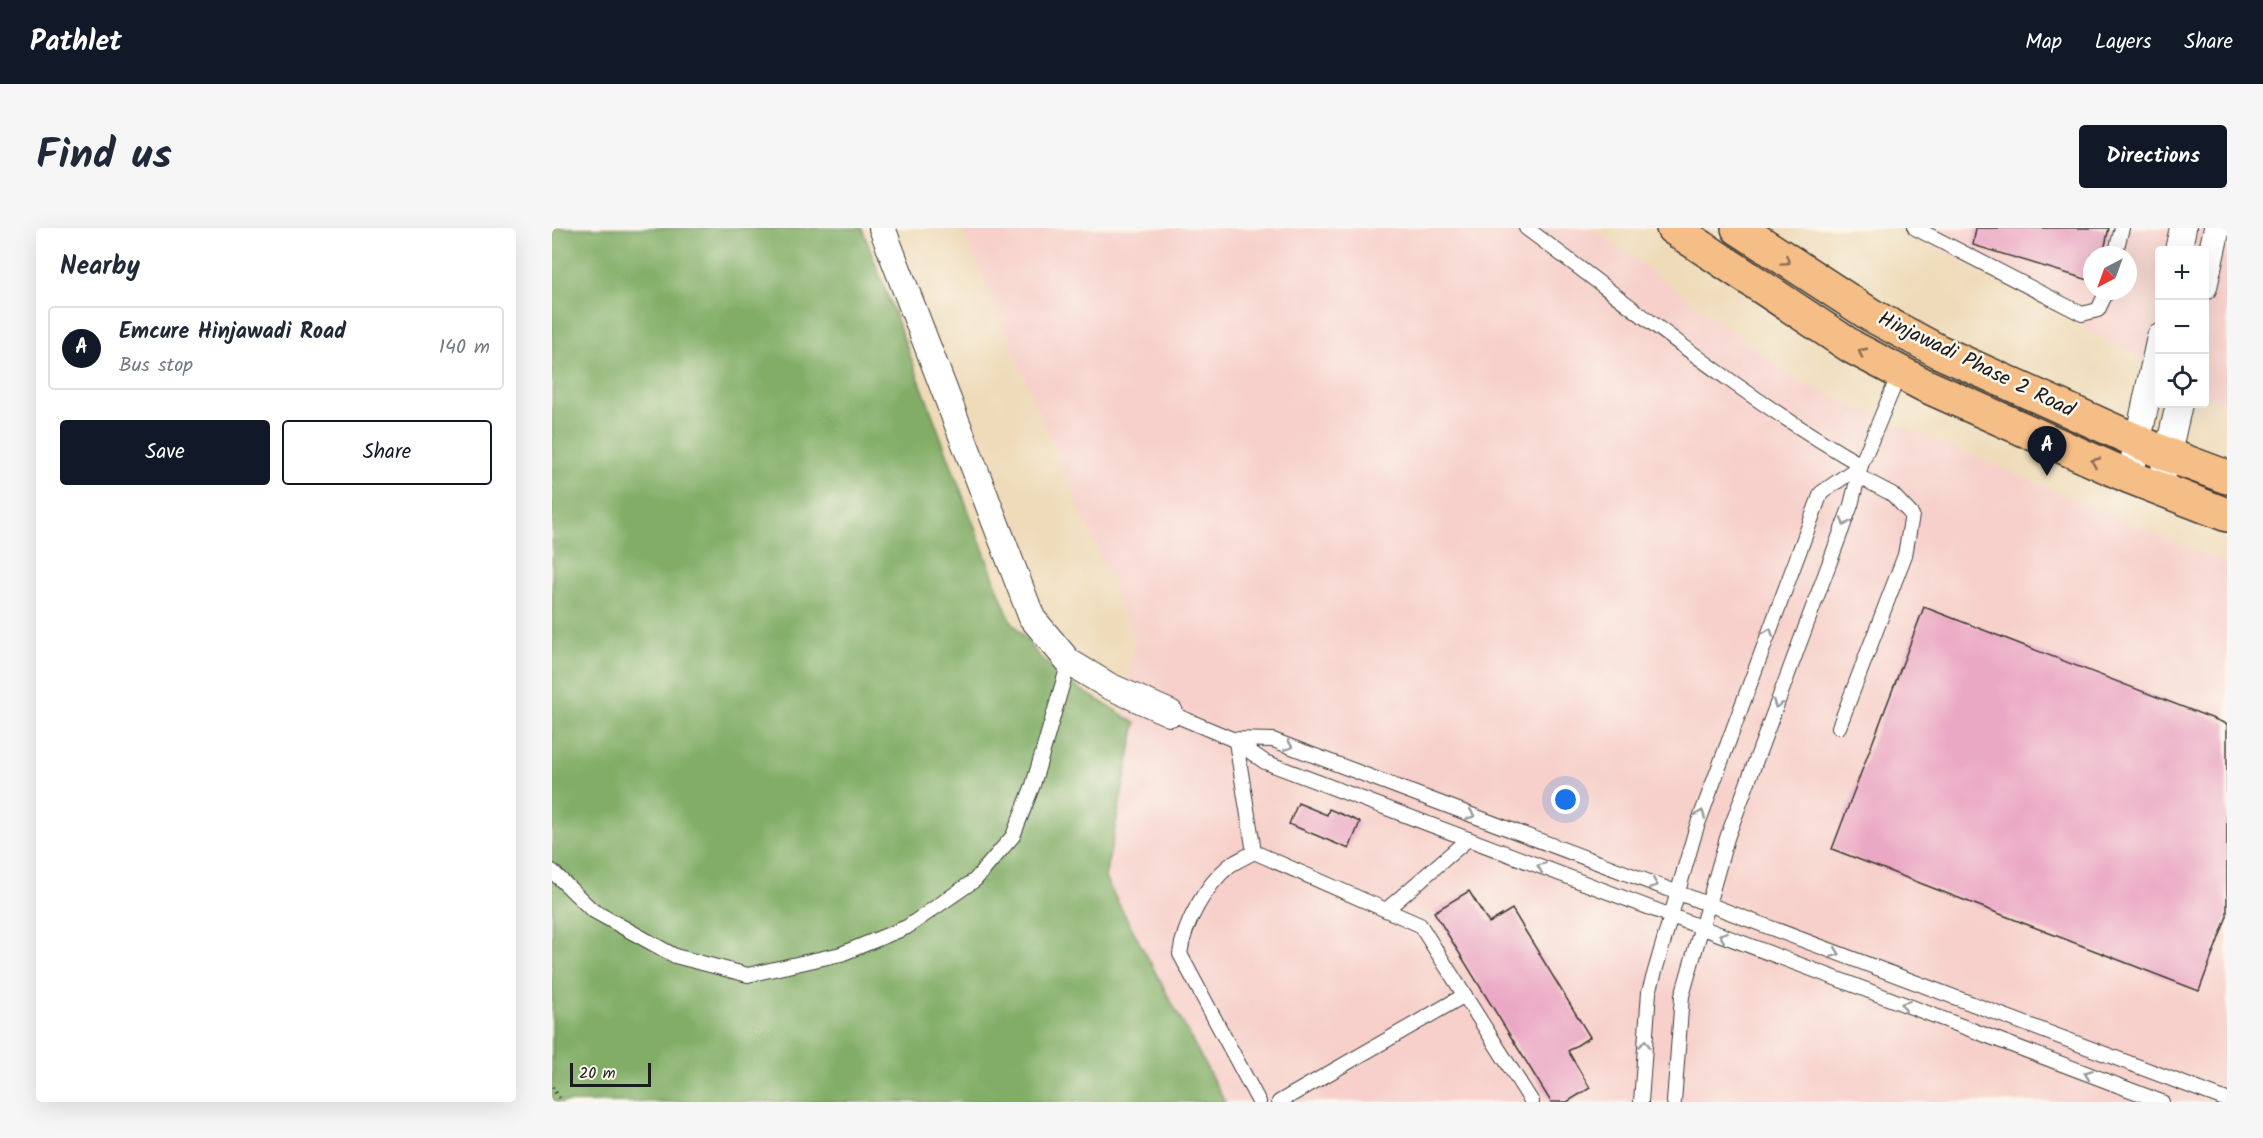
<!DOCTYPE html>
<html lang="en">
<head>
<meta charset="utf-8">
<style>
  :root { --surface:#fff; --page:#f6f6f7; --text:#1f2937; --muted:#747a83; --line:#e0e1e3; --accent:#111827 }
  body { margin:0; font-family:Kalam,sans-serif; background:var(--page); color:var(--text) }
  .controls { position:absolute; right:18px; top:18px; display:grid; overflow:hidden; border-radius:6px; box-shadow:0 6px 24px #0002 }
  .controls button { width:54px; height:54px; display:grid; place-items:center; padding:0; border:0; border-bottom:2px solid var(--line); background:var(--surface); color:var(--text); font:30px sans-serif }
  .compass { position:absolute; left:1531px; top:18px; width:54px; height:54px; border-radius:50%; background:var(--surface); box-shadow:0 6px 24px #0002; rotate:221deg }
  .scale { position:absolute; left:18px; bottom:15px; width:81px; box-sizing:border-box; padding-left:6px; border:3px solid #1c1c1c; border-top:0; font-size:16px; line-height:21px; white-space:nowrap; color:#1c1c1c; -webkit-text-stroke:4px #fbf7ec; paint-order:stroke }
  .you { position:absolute; left:1014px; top:572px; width:21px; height:21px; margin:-15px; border:4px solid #fff; border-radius:50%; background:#1a73e8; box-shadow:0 0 0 9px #1a73e833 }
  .badge { display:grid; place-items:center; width:39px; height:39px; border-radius:50%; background:var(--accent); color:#fff; font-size:20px; font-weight:700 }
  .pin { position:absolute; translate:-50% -50px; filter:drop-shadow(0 2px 3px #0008) }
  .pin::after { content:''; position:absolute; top:32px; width:21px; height:18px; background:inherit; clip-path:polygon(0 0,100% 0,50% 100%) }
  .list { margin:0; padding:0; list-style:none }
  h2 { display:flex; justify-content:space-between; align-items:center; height:78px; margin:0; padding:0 24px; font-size:26px }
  h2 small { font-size:20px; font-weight:400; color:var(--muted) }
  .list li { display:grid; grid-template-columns:39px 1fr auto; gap:18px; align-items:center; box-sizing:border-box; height:84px; margin:0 12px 12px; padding:0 12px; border:2px solid var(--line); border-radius:6px }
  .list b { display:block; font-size:22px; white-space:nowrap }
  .list p { margin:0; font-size:20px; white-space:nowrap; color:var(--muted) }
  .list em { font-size:20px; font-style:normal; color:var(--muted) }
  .actions { display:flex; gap:12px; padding:18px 24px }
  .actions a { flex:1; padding:14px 0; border:2px solid var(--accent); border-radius:6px; text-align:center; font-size:21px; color:var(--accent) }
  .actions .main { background:var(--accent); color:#fff }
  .icon { flex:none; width:33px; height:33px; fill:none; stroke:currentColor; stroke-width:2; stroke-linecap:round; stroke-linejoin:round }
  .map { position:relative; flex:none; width:1675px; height:874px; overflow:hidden; border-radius:6px }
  header { display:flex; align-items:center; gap:36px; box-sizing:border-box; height:84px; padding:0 30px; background:var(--accent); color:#fff }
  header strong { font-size:28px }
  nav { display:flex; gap:33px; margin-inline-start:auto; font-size:21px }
  .intro { display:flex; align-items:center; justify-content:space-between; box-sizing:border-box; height:144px; padding:0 36px }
  h1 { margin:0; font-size:42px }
  .button { padding:15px 27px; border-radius:6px; background:var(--accent); color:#fff; font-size:21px; font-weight:700 }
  main { display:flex; gap:36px; padding:0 36px }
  aside { flex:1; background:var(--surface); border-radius:6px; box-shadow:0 6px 24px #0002 }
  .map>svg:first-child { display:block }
  .built { fill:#f7d0cb; fill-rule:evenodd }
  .forest { fill:#81ad66; stroke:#4e6441; stroke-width:1.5 }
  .building { fill:#eba8c4 }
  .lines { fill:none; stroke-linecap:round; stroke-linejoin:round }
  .lane-casing { stroke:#3c3934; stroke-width:16 }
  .street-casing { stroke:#3c3934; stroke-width:28 }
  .primary-casing { stroke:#3c3934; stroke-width:36 }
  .path { stroke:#3c3934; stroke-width:4; stroke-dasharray:1.5 4.5; stroke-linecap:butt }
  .lane { stroke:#fff; stroke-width:14 }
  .street { stroke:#fff; stroke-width:26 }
  .primary { stroke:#f6be87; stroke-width:33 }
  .oneway { stroke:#896d52 }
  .oneway2 { stroke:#999 }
  .labels { text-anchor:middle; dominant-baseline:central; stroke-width:5; stroke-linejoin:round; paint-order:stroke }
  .street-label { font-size:21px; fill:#1c1c1c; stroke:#fbf7ec }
</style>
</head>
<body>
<header>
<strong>Pathlet</strong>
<nav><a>Map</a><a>Layers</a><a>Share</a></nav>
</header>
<div class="intro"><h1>Find us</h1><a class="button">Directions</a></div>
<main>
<aside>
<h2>Nearby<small></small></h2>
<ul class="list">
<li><span class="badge">A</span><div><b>Emcure Hinjawadi Road</b><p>Bus stop</p></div><em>140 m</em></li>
</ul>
<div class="actions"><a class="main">Save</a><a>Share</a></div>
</aside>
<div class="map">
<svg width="1675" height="874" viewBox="0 0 1675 874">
  <rect width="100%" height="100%" fill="#fbf7ec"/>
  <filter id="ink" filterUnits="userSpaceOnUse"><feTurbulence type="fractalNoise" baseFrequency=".0167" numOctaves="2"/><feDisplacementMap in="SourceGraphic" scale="12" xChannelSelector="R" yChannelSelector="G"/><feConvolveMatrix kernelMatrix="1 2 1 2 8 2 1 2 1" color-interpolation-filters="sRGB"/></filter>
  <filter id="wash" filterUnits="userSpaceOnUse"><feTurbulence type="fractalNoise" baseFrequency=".008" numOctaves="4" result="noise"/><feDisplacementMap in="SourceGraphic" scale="24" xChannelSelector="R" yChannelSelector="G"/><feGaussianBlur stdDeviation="1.35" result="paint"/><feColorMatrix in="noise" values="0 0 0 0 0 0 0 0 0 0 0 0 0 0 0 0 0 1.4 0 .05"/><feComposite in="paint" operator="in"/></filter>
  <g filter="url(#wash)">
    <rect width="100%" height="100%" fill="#efdbba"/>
    <!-- built -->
    <g class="built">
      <path d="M 410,0 L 1040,0 L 1251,156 L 1675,336 L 1675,874 L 654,874 L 540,658 L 583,412 Z"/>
      <path d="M 1349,0 L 1675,0 L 1675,177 L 1653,165 L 1652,22 L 1608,22 L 1607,140 ZM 1540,27 L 1576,27 L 1576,63 L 1540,63 Z"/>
    </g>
    <!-- forest -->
    <path class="forest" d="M 0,0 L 310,0 L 457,390 L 486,427 L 516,454 L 584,495 L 553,650 L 673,874 L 0,874 Z"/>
    <g id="blocks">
      <!-- building -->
      <g class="building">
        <path d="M 1424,0 L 1557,0 L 1551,27 L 1540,27 L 1540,53 L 1421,17 Z"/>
        <path d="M 1372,379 L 1675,496 L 1675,688 L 1647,763 L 1280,621 Z"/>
        <path d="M 746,575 L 775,587 L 777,581 L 808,594 L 797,621 L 737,596 Z"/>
        <path d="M 917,663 L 937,695 L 960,681 L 1038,809 L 1016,823 L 1038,860 L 1015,874 L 999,874 L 882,684 Z"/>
      </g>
    </g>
  </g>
  <g filter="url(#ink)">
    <use href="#blocks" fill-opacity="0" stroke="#3c3934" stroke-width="1.5"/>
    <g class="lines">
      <defs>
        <g id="lane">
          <path d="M 974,0 C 1084,81 1190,169 1309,237"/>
          <path d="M 1363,0 L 1530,86 L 1546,82 L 1555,63"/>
          <path d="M 1563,27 L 1570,0"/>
          <path d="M 618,485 L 680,511 L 713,534 L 1610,874"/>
          <path d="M 1287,499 L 1353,327 L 1360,287 L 1340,266 L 1306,248"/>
          <path d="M 680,511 L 721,512 L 1675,872"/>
          <path d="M 684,514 L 702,624 L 868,697 L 980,874"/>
          <path d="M 702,624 C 694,629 684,633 677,638 C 653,658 632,696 628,726 L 707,874"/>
          <path d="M 0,643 L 40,682 L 123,728 L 196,747 L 289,726 L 355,699 L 423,652 L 461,608 L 481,557 L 517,434"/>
          <path d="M 834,682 L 916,611"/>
          <path d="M 727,874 L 913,767"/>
          <path d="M 1089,874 L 1097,764 L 1144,601 L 1269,265 L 1309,237"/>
          <path d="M 1122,874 L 1130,768 L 1175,610 L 1299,277 L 1309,237 L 1348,144"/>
        </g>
        <g id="street">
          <path d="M 330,0 L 480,390 L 517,434 L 557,458 L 618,485"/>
          <path d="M 1626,22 L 1631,0"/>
          <path d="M 1652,59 L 1665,0"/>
          <path d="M 1612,243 L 1627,176"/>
          <path d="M 1578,249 L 1608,109"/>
        </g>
        <g id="primary">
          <path d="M 1121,0 L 1300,119 L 1372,157 L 1578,249 L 1675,287"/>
          <path d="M 1186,0 L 1319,87 L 1388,124 L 1616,227 L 1675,249"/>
        </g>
      </defs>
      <!-- lane casing -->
      <use href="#lane" class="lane-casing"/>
      <!-- street casing -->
      <use href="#street" class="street-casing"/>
      <!-- primary casing -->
      <use href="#primary" class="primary-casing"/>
      <!-- path -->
      <path class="path" d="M 0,859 L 10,874"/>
      <!-- lane -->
      <use href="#lane" class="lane"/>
      <!-- street -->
      <use href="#street" class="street"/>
      <!-- primary -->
      <use href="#primary" class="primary"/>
    </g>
    <!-- one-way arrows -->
    <defs><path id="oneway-chevron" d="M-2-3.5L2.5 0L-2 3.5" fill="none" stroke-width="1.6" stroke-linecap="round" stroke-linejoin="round" transform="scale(1.5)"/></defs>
    <g class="oneway">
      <use href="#oneway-chevron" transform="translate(1234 33) rotate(34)"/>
      <use href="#oneway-chevron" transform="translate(1310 124) rotate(-152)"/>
      <use href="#oneway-chevron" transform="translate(1543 234) rotate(-156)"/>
    </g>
    <g class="oneway2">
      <use href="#oneway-chevron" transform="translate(1293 294) rotate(110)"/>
      <use href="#oneway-chevron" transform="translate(1217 404) rotate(-70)"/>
      <use href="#oneway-chevron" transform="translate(1225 476) rotate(110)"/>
      <use href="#oneway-chevron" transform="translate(737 518) rotate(21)"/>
      <use href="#oneway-chevron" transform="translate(1149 586) rotate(-70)"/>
      <use href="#oneway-chevron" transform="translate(919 587) rotate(21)"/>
      <use href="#oneway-chevron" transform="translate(989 639) rotate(-159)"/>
      <use href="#oneway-chevron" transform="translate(1102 656) rotate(21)"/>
      <use href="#oneway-chevron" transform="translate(1171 708) rotate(-159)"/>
      <use href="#oneway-chevron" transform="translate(1284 725) rotate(21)"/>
      <use href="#oneway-chevron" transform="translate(1353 777) rotate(-159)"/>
      <use href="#oneway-chevron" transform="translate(1093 816) rotate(-86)"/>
      <use href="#oneway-chevron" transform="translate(1536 846) rotate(-159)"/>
    </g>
  </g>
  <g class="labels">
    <!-- street labels -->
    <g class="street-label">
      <text transform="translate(1424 137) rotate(26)">Hinjawadi Phase 2 Road</text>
    </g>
  </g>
</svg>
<div class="controls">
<button>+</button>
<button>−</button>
<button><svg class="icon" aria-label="locate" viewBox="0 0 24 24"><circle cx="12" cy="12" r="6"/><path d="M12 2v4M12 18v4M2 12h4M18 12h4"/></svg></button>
</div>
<svg class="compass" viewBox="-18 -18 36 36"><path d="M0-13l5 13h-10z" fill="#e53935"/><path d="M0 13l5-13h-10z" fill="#747a83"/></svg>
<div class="scale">20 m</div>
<div class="you"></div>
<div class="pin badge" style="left:1495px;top:248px">A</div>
</div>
</main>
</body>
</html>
